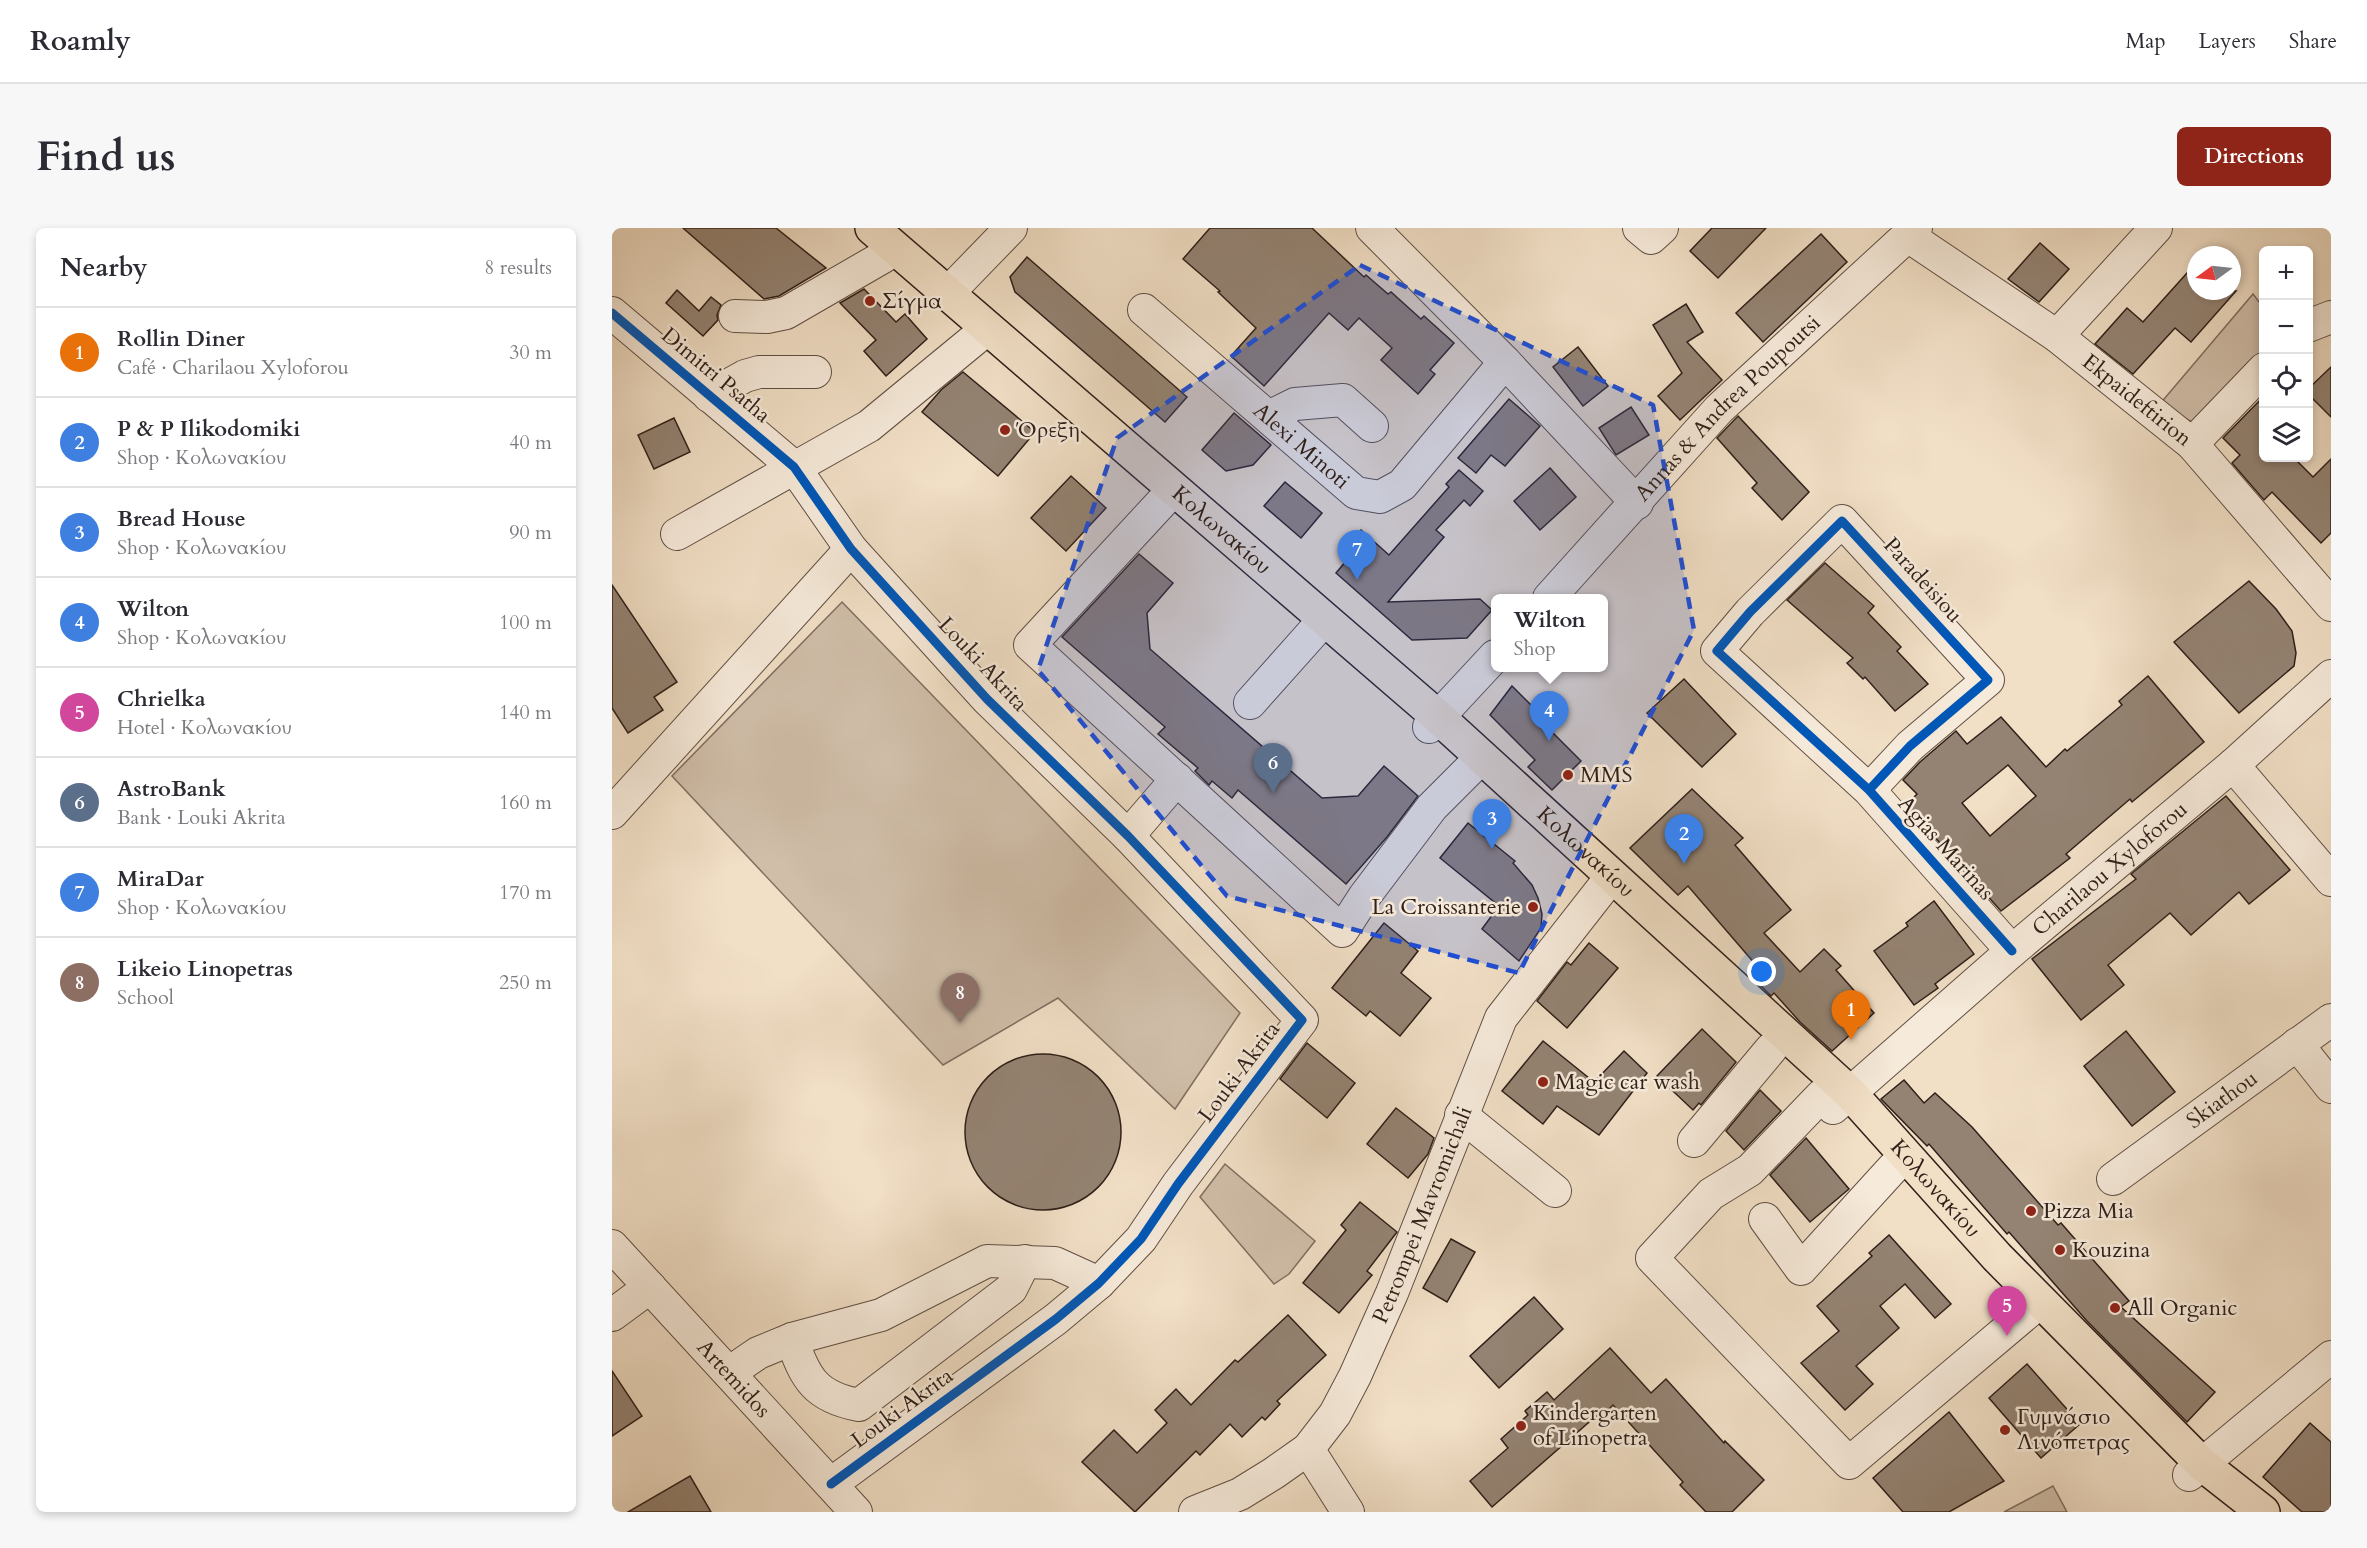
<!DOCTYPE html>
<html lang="en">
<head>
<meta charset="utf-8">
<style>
  :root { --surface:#fff; --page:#f7f7f7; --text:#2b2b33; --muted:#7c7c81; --line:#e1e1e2; --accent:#8f2418 }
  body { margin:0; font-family:Cardo,serif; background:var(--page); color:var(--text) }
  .controls { position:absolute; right:18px; top:18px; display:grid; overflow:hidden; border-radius:9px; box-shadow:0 3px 9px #0003 }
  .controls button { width:54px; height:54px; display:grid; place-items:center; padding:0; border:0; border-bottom:2px solid var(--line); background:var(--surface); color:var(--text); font:30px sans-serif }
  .compass { position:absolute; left:1575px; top:18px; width:54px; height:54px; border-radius:50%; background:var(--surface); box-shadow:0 3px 9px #0003; rotate:255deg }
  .you { position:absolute; left:1150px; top:744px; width:21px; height:21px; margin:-15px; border:4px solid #fff; border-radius:50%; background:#1a73e8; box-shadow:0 0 0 9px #1a73e833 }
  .badge { display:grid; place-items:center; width:39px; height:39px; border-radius:50%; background:var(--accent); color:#fff; font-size:20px; font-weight:700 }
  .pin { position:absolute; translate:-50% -50px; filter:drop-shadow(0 2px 3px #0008) }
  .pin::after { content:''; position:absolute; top:32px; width:21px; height:18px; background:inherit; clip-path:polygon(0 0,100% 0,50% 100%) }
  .popup { position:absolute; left:879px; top:366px; width:117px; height:78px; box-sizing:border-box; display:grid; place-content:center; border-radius:9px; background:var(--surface); filter:drop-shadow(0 2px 4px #0005); font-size:20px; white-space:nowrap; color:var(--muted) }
  .popup b { font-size:22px; color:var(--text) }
  .popup::after { content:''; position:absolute; left:50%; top:100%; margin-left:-12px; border:12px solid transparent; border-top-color:var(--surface) }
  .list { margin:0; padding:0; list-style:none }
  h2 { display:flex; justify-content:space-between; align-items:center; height:78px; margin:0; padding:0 24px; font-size:26px }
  h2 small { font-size:20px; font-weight:400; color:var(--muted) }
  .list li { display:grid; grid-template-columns:39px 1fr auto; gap:18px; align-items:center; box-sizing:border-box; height:90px; padding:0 24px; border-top:2px solid var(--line) }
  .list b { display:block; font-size:22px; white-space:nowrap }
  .list p { margin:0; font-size:20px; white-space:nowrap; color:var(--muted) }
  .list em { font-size:20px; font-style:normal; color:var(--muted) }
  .icon { flex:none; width:33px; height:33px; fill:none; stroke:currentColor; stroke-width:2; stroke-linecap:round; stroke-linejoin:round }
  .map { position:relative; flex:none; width:1719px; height:1284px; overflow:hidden; border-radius:9px }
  header { display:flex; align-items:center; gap:36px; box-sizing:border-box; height:84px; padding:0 30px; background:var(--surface); border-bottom:2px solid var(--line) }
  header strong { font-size:28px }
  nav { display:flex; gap:33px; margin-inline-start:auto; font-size:21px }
  .intro { display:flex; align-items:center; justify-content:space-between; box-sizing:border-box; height:144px; padding:0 36px }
  h1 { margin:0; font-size:42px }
  .button { padding:15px 27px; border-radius:9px; background:var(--accent); color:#fff; font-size:21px; font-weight:700 }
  main { display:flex; gap:36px; padding:0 36px }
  aside { flex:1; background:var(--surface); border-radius:9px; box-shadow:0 3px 9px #0003 }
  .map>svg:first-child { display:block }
  .green { fill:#d0bea9; stroke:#806e61; stroke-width:1.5 }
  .building { fill:#948373; stroke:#2f1f19; stroke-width:1.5; fill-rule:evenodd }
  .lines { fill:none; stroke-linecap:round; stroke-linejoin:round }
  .minor-casing { stroke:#604f44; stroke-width:34 }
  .major-casing { stroke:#2f1f19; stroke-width:36 }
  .minor { stroke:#f6eada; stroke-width:32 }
  .major { stroke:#f1dfc6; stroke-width:33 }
  .cycleway-casing { stroke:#f6eada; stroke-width:13 }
  .cycleway { stroke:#0057b8; stroke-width:9 }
  .marked { fill:#1d4ed8; fill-opacity:0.2; stroke:#1d4ed8; stroke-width:4.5; stroke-dasharray:12 8; stroke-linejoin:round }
  .poi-dot { fill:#8f2418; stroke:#f6eada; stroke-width:2 }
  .labels { text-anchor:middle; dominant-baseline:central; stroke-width:5; stroke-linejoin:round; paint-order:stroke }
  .poi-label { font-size:22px; fill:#2f1f19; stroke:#f6eada; text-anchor:start }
  .street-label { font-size:22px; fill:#2f1f19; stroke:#f6eada }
</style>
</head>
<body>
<header>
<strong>Roamly</strong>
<nav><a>Map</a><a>Layers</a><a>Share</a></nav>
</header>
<div class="intro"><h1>Find us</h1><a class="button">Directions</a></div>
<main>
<aside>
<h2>Nearby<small>8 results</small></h2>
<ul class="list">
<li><span class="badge" style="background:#e8710a">1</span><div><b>Rollin Diner</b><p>Café · Charilaou Xyloforou</p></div><em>30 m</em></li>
<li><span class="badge" style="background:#3f7fe0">2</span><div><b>P &amp; P Ilikodomiki</b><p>Shop · Κολωνακίου</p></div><em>40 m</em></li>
<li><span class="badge" style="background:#3f7fe0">3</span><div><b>Bread House</b><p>Shop · Κολωνακίου</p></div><em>90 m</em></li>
<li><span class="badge" style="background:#3f7fe0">4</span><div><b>Wilton</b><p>Shop · Κολωνακίου</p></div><em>100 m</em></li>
<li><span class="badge" style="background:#d1479c">5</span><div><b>Chrielka</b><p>Hotel · Κολωνακίου</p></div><em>140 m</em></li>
<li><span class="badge" style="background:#5c6f8a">6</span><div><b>AstroBank</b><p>Bank · Louki Akrita</p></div><em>160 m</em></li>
<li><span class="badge" style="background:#3f7fe0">7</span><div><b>MiraDar</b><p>Shop · Κολωνακίου</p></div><em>170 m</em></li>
<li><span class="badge" style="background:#8d6e63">8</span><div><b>Likeio Linopetras</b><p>School</p></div><em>250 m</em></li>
</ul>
</aside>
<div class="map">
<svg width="1719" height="1284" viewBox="0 0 1719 1284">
  <rect width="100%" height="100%" fill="#f1dfc6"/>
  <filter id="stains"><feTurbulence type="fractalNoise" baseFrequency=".00333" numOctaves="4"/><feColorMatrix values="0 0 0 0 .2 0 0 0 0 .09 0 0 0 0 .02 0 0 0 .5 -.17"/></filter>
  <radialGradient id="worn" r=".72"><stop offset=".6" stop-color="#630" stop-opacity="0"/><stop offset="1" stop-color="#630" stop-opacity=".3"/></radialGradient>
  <!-- green -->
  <g class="green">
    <path d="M 1641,66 L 1651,79 L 1651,130 L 1586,197 L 1547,177 Z"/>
    <path d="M 230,374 L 628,785 L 563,881 L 446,770 L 331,837 L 60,548 Z"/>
    <path d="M 613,936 L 703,1013 L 677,1046 L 662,1056 L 588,969 Z"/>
    <path d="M 1441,1258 L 1455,1284 L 1392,1284 Z"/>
  </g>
  <!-- building -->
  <g class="building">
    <path d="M 71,0 L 164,0 L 214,40 L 167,68 L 152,71 Z"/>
    <path d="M 598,0 L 700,0 L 752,49 L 754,47 L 776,66 L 779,64 L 809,91 L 812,88 L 842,115 L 818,142 L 823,146 L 806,166 L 769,132 L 780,120 L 747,90 L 736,102 L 717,85 L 652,158 L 619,128 L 644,100 L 606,64 L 608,63 L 571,31 Z"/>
    <path d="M 1100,0 L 1154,0 L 1106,50 L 1078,23 Z"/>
    <path d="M 1209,6 L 1235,34 L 1151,114 L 1124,85 Z"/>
    <path d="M 1428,15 L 1457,41 L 1427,74 L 1396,51 Z"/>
    <path d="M 415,29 L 575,169 L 553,194 L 403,64 L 398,49 Z"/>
    <path d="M 1584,35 L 1584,63 L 1624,63 L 1579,114 L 1563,100 L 1521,146 L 1483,116 L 1515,80 L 1531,94 Z"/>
    <path d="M 252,61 L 284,94 L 293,86 L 315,111 L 274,148 L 252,123 L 264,112 L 228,75 Z"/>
    <path d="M 65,62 L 87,83 L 99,69 L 109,77 L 105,87 L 106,92 L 91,108 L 54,75 Z"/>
    <path d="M 1074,76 L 1091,104 L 1075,114 L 1110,152 L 1068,192 L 1046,168 L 1070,145 L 1041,97 Z"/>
    <path d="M 966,119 L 996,158 L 971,178 L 941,139 Z"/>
    <path d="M 1719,139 L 1719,189 L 1696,166 L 1696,161 Z"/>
    <path d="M 351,144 L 423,204 L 386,248 L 310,184 L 329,162 Z"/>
    <path d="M 1652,168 L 1652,230 L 1682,230 L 1701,249 L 1719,231 L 1719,305 L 1709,315 L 1660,264 L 1652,272 L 1620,235 L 1628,227 L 1611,210 Z"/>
    <path d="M 897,171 L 928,198 L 893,238 L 879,227 L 864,245 L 846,230 Z"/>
    <path d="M 1019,179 L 1037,207 L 1004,227 L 987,200 Z"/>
    <path d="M 622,185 L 659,217 L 641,237 L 614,243 L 590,222 Z"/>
    <path d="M 1126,188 L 1197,264 L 1170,292 L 1140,260 L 1145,255 L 1105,210 Z"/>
    <path d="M 62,190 L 78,224 L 42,241 L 26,207 Z"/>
    <path d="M 938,240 L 964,269 L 928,302 L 902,273 Z"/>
    <path d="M 847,242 L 871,263 L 858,278 L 852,272 L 824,302 L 832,309 L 776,374 L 868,371 L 880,382 L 855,410 L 800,412 L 724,345 L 745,320 L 738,314 L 749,302 L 777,327 L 837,259 L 834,256 Z"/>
    <path d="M 459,248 L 494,280 L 454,323 L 419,290 Z"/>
    <path d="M 673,254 L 710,285 L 689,310 L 652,278 Z"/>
    <path d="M 527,326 L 561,355 L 535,385 L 538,421 L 710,570 L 746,568 L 772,538 L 806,568 L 775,609 L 734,656 L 626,562 L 620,570 L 600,553 L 597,557 L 583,543 L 586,540 L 546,506 L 553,499 L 450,409 Z"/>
    <path d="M 1213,335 L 1262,378 L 1256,385 L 1289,419 L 1285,423 L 1316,456 L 1283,483 L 1253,449 L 1251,451 L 1235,435 L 1241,430 L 1175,372 Z"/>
    <path d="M 1637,353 L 1664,381 L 1680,403 L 1684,425 L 1682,438 L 1627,485 L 1562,414 Z"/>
    <path d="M 0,357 L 65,454 L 42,469 L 51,482 L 16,505 L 0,480 Z"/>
    <path d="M 1536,448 L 1592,514 L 1520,574 L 1518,571 L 1454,626 L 1458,630 L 1389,683 L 1294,577 L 1305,566 L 1291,552 L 1308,534 L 1344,503 L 1355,516 L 1389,489 L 1434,539 L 1453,521 L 1455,523 L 1510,477 L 1507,473 ZM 1396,537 L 1424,568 L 1378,608 L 1350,575 Z"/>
    <path d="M 1072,451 L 1124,506 L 1090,539 L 1035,485 Z"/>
    <path d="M 900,458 L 935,493 L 932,496 L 969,533 L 940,562 L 916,539 L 923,532 L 878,487 Z"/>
    <path d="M 1080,561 L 1131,610 L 1123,617 L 1179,682 L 1152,705 L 1188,744 L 1212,721 L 1229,738 L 1224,742 L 1262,785 L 1220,823 L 1188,794 L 1162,765 L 1159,768 L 1142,751 L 1150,744 L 1076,658 L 1066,667 L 1018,620 Z"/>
    <path d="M 1614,568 L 1678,642 L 1637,676 L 1627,664 L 1579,707 L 1558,685 L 1496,737 L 1512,757 L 1469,792 L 1420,731 L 1524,651 L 1519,646 Z"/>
    <path d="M 856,595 L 903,633 L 901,635 L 920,657 L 926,670 L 930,686 L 929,700 L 907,733 L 870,701 L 887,678 L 828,630 Z"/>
    <path d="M 1322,673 L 1362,726 L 1323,756 L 1326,760 L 1302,777 L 1262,723 L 1296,698 L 1294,695 Z"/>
    <path d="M 772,695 L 806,723 L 789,745 L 819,770 L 788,808 L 758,783 L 754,788 L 720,760 Z"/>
    <path d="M 977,715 L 1006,740 L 955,800 L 925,773 L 955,734 L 959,737 Z"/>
    <path d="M 1090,801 L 1124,834 L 1089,877 L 1087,875 L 1081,882 L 1045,848 Z"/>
    <path d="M 1514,803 L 1563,864 L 1520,898 L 1472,838 Z"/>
    <path d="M 931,813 L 982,854 L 1012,823 L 1035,845 L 987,907 L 945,878 L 931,896 L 890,863 Z"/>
    <path d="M 695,815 L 743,855 L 715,890 L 668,851 Z"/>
    <circle cx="431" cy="904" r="78"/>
    <path d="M 1292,852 L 1312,875 L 1323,865 L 1360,899 L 1446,997 L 1449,995 L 1517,1073 L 1509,1079 L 1603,1164 L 1575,1194 L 1475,1093 L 1397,1004 L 1395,1006 L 1317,916 L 1315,918 L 1269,871 Z"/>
    <path d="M 1148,862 L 1169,883 L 1132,922 L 1114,903 Z"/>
    <path d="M 784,880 L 822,910 L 816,926 L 796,950 L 755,916 Z"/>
    <path d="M 1194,910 L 1237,961 L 1198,994 L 1158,947 Z"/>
    <path d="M 748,974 L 785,1004 L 755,1043 L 760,1047 L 727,1085 L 691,1055 L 734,1002 L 729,997 Z"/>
    <path d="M 1277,1007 L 1339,1076 L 1323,1090 L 1293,1056 L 1268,1078 L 1287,1100 L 1244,1138 L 1261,1156 L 1233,1182 L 1189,1135 L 1227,1103 L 1205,1078 L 1260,1028 L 1257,1025 Z"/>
    <path d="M 839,1011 L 863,1024 L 835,1074 L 811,1060 Z"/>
    <path d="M 922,1069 L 951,1101 L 887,1160 L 858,1128 Z"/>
    <path d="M 676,1087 L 714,1127 L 665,1173 L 668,1176 L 653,1192 L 650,1189 L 630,1209 L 618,1196 L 588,1227 L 584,1223 L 523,1284 L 470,1234 L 502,1202 L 525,1225 L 555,1195 L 543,1182 L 564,1161 L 579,1177 L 623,1132 L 626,1134 Z"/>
    <path d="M 998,1120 L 1039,1165 L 1054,1151 L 1112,1215 L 1113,1213 L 1152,1252 L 1120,1284 L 1094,1284 L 1068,1257 L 1071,1254 L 1001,1177 L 993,1185 L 991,1182 L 880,1279 L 858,1253 L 896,1220 L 889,1211 L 916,1187 L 913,1183 L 935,1164 L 942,1172 Z"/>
    <path d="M 1415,1136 L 1468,1196 L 1429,1230 L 1377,1170 Z"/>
    <path d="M 0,1143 L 30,1188 L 0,1208 Z"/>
    <path d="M 1337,1184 L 1392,1253 L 1337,1284 L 1291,1284 L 1261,1250 Z"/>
    <path d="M 1698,1195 L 1719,1214 L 1719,1284 L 1690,1284 L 1651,1249 Z"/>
    <path d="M 78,1248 L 99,1284 L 16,1284 Z"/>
  </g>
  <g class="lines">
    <defs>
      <g id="minor">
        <path d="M 760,0 L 893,134 L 1025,275"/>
        <path d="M 1027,0 L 1039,10 L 1050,0"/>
        <path id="s1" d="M 1296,8 L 1445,108 L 1580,216 L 1719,377"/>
        <path d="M 335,66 L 399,0"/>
        <path id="s2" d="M 532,82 L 744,265 L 768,269 L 790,257 L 893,134"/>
        <path d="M 0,85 L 182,239 L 239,321 L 375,471 L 516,608 L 690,792 L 566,956 L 529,1011 L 487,1055 L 444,1091 L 219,1256"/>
        <path d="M 123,88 L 155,89 L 174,85 L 271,29"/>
        <path d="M 1696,98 L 1719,89"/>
        <path d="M 1445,108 L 1544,0"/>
        <path d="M 97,168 L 133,148 L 147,144 L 203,144"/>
        <path d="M 657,189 L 683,176 L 731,172 L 760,198"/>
        <path d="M 1580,216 L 1652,141"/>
        <path d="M 551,273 L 418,417 L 730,703 L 752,669 L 820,579 L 860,539"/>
        <path d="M 65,306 L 257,198 L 364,110"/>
        <path id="s3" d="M 937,370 L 1107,181 L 1304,0"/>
        <path d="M 638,475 L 703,402"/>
        <path d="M 817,499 L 883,428"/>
        <path d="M 1621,537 L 1719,652"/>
        <path d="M 1257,562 L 1298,518 L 1376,452 L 1230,293 L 1138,384 L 1105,423 L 1257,562 L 1400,723"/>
        <path d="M 0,585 L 239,321"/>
        <path d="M 516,608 L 565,551"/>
        <path d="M 1685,816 L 1719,859"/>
        <path d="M 1209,868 L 1138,942 L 1099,966 L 1040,1030 L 1237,1235 L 1416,1084"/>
        <path id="s4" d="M 1221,880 L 1400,723 L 1621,537 L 1719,448"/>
        <path d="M 849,887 L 943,963"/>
        <path d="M 1082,913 L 1159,821"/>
        <path id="s5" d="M 1501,951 L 1719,792"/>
        <path d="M 1153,991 L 1189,1041 L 1281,940"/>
        <path id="s6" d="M 0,1018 L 244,1284"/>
        <path d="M 0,1087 L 38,1059"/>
        <path d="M 180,1111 C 193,1151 204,1169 247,1177 L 399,1061 L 413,1033"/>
        <path d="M 117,1145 L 146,1125 L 180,1111 L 269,1087 L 375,1033 L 443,1035 L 487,1055"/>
        <path d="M 696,1221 L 736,1284"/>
        <path d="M 1577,1247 L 1719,1129"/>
        <path id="s7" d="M 583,1284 L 628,1266 L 662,1245 L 696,1221 L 723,1186 L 743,1148 L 780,1065 L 889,790 L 1000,648"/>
      </g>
      <g id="major">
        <path id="s8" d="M 260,0 L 826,489 L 1238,865 L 1385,1029 L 1590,1236 L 1651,1284"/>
      </g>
    </defs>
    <!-- minor casing -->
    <use href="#minor" class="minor-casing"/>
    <!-- major casing -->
    <use href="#major" class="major-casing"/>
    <!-- minor -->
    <use href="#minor" class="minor"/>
    <!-- major -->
    <use href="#major" class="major"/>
    <defs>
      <g id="cycleway">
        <path d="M 0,85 L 182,239 L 239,321 L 375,471 L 516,608 L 690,792 L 566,956 L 529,1011 L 487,1055 L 444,1091 L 219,1256"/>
        <path d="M 1257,562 L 1298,518 L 1376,452 L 1230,293 L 1138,384 L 1105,423 L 1257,562 L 1400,723"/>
      </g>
    </defs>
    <!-- cycleway casing -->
    <use href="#cycleway" class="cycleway-casing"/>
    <!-- cycleway -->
    <use href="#cycleway" class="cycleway"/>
  </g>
  <!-- marked area -->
  <path class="marked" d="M 748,37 L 1041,177 L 1082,402 L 907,745 L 615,668 L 426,442 L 505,210 Z"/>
  <!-- markers -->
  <g class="poi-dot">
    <circle cx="258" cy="73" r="6"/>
    <circle cx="393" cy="202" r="6"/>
    <circle cx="956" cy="547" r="6"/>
    <circle cx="921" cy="679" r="6"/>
    <circle cx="931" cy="854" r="6"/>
    <circle cx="1419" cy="983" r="6"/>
    <circle cx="1448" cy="1022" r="6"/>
    <circle cx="1503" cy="1080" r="6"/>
    <circle cx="909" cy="1198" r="6"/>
    <circle cx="1393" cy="1202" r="6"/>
  </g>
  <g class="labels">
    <!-- poi labels -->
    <g class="poi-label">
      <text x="270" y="73">Σίγμα</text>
      <text x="405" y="202">Όρεξη</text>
      <text x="968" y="547">MMS</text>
      <text x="909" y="679" text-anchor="end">La Croissanterie</text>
      <text x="943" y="854">Magic car wash</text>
      <text x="1431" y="983">Pizza Mia</text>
      <text x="1460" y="1022">Kouzina</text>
      <text x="1515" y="1080">All Organic</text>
      <text x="921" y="1185">Kindergarten<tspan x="921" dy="25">of Linopetra</tspan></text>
      <text x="1405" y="1189">Γυμνάσιο<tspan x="1405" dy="25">Λινόπετρας</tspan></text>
    </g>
    <!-- street labels -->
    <g class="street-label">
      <text transform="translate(104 147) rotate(40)">Dimitri Psatha</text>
      <text stroke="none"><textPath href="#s1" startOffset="282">Ekpaideftirion</textPath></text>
      <text stroke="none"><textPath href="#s3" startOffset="261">Annas &amp; Andrea Poupoutsi</textPath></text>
      <text stroke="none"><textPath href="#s2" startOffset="208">Alexi Minoti</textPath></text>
      <text stroke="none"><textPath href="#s8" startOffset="462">Κολωνακίου</textPath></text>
      <text transform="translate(1311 352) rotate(48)">Paradeisiou</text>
      <text transform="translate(371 436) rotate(47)">Louki Akrita</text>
      <text transform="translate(1334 620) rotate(48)">Agias Marinas</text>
      <text stroke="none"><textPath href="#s8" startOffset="948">Κολωνακίου</textPath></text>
      <text stroke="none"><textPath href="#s4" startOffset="366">Charilaou Xyloforou</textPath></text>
      <text transform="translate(627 844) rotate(-53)">Louki Akrita</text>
      <text stroke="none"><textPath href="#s5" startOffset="135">Skiathou</textPath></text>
      <text stroke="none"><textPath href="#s8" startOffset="1434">Κολωνακίου</textPath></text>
      <text stroke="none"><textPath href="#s7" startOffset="392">Petrompei Mavromichali</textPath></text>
      <text stroke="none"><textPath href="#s6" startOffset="180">Artemidos</textPath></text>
      <text transform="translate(290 1180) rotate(-36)">Louki Akrita</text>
    </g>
  </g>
  <rect width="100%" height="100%" filter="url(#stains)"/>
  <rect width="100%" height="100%" fill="url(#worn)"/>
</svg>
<div class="controls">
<button>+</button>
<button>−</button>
<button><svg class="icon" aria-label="locate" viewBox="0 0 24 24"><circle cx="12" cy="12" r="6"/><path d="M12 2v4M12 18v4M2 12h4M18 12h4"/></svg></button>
<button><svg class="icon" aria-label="layers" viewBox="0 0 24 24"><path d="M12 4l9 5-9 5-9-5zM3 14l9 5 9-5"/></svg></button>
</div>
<svg class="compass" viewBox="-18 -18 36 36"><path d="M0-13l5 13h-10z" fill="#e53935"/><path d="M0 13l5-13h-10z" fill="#7c7c81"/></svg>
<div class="you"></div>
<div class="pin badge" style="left:1239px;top:812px;background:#e8710a">1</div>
<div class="pin badge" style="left:1072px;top:636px;background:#3f7fe0">2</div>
<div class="pin badge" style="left:880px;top:621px;background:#3f7fe0">3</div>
<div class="pin badge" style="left:937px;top:513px;background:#3f7fe0">4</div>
<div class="popup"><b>Wilton</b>Shop</div>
<div class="pin badge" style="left:1395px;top:1108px;background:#d1479c">5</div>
<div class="pin badge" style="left:661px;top:565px;background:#5c6f8a">6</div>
<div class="pin badge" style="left:745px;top:352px;background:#3f7fe0">7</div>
<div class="pin badge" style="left:348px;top:795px;background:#8d6e63">8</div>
</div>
</main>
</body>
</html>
